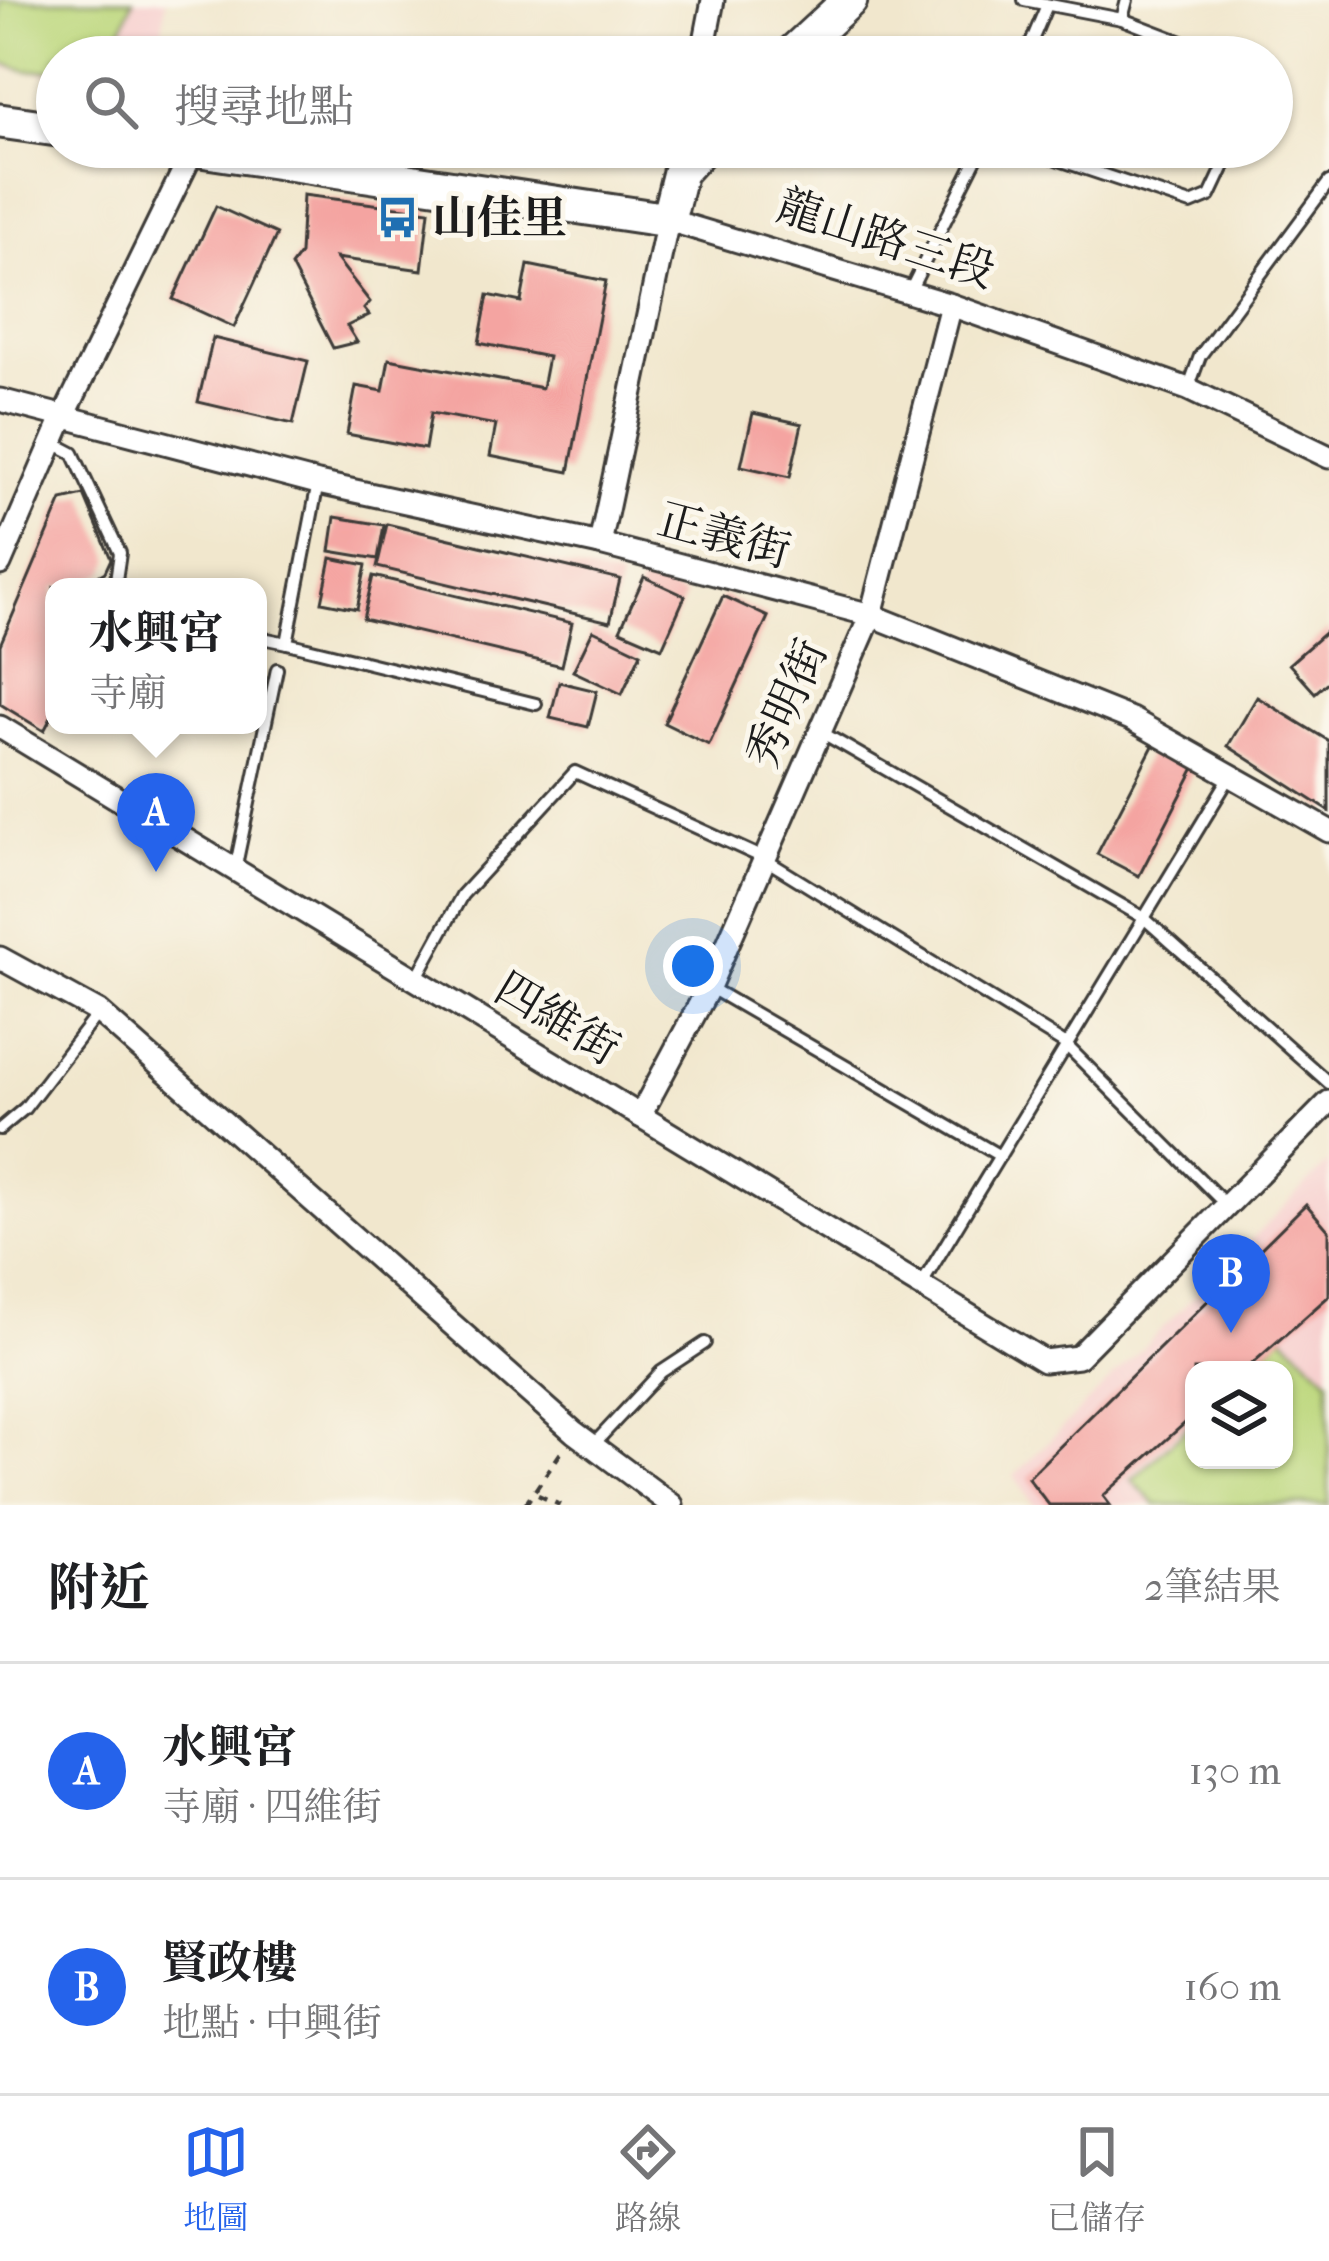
<!DOCTYPE html>
<html lang="zh-TW">
<head>
<meta charset="utf-8">
<style>
  :root { --surface:#fff; --page:#f6f6f6; --text:#202124; --muted:#757577; --line:#e0e0e0; --accent:#2563eb }
  body { margin:0; font-family:"IM FELL French Canon","Noto Serif TC",serif; background:var(--page); color:var(--text) }
  .controls { position:absolute; right:36px; bottom:36px; display:grid; overflow:hidden; border-radius:24px; box-shadow:0 3px 9px #0004 }
  .controls button { width:108px; height:108px; display:grid; place-items:center; padding:0; border:0; border-bottom:3px solid var(--line); background:var(--surface); color:var(--text); font:60px sans-serif }
  .you { position:absolute; left:693px; top:966px; width:42px; height:42px; margin:-30px; border:9px solid #fff; border-radius:50%; background:#1a73e8; box-shadow:0 0 0 18px #1a73e833 }
  .badge { display:grid; place-items:center; width:78px; height:78px; border-radius:50%; background:var(--accent); color:#fff; font-size:39px; font-weight:700 }
  .pin { position:absolute; translate:-50% -99px; filter:drop-shadow(0 3px 6px #0008) }
  .pin::after { content:''; position:absolute; top:63px; width:42px; height:36px; background:inherit; clip-path:polygon(0 0,100% 0,50% 100%) }
  .popup { position:absolute; left:45px; top:578px; width:222px; height:156px; box-sizing:border-box; display:grid; place-content:center; border-radius:24px; background:var(--surface); filter:drop-shadow(0 3px 9px #0005); font-size:39px; white-space:nowrap; color:var(--muted) }
  .popup b { font-size:45px; color:var(--text) }
  .popup::after { content:''; position:absolute; left:50%; top:100%; margin-left:-24px; border:24px solid transparent; border-top-color:var(--surface) }
  .list { margin:0; padding:0; list-style:none }
  h2 { display:flex; justify-content:space-between; align-items:center; height:156px; margin:0; padding:0 48px; font-size:51px }
  h2 small { font-size:39px; font-weight:400; color:var(--muted) }
  .list li { display:grid; grid-template-columns:78px 1fr auto; gap:36px; align-items:center; box-sizing:border-box; height:216px; padding:0 48px; border-top:3px solid var(--line) }
  .list b { display:block; font-size:45px; white-space:nowrap }
  .list p { margin:0; font-size:39px; white-space:nowrap; color:var(--muted) }
  .list em { font-size:39px; font-style:normal; color:var(--muted) }
  .icon { flex:none; width:66px; height:66px; fill:none; stroke:currentColor; stroke-width:2; stroke-linecap:round; stroke-linejoin:round }
  .map { position:relative; flex:none; width:1329px; height:1505px; overflow:hidden }
  .search { position:absolute; background:var(--surface); box-shadow:0 3px 9px #0004; left:36px; right:36px; top:36px; height:132px; display:flex; align-items:center; gap:30px; box-sizing:border-box; padding:0 42px; border-radius:66px; color:var(--muted); font-size:45px }
  .sheet { height:588px; background:var(--surface) }
  nav { display:flex; justify-content:space-around; align-items:center; box-sizing:border-box; height:168px; border-top:3px solid var(--line); background:var(--surface); font-size:33px; color:var(--muted) }
  nav a { display:grid; justify-items:center; gap:6px }
  nav .on { color:var(--accent) }
  .map>svg:first-child { display:block }
  .built { fill:#f7d0cf; fill-rule:evenodd }
  .green { fill:#bcd77c; stroke:#6c7a4c; stroke-width:3 }
  .building { fill:#f4a4a1 }
  .lines { fill:none; stroke-linecap:round; stroke-linejoin:round }
  .lane-casing { stroke:#3c3a37; stroke-width:16 }
  .street-casing { stroke:#3c3a37; stroke-width:27 }
  .secondary-casing { stroke:#3c3a37; stroke-width:39 }
  .path { stroke:#3c3a37; stroke-width:4.5; stroke-dasharray:9 9; stroke-linecap:butt }
  .lane { stroke:#fff; stroke-width:10 }
  .street { stroke:#fff; stroke-width:21 }
  .secondary { stroke:#fff; stroke-width:33 }
  .labels { text-anchor:middle; dominant-baseline:central; stroke-width:10; stroke-linejoin:round; paint-order:stroke }
  .poi-label { font-size:45px; font-weight:bold; fill:#1c1c1c; stroke:#fbf7ec; text-anchor:start }
  .street-label { font-size:45px; fill:#1c1c1c; stroke:#fbf7ec }
</style>
</head>
<body>
<div class="map">
<svg width="1329" height="1505" viewBox="0 0 1329 1505">
  <rect width="100%" height="100%" fill="#fbf7ec"/>
  <filter id="ink" filterUnits="userSpaceOnUse"><feTurbulence type="fractalNoise" baseFrequency=".00833" numOctaves="2"/><feDisplacementMap in="SourceGraphic" scale="24" xChannelSelector="R" yChannelSelector="G"/><feConvolveMatrix kernelMatrix="1 2 1 2 8 2 1 2 1" color-interpolation-filters="sRGB"/></filter>
  <filter id="wash" filterUnits="userSpaceOnUse"><feTurbulence type="fractalNoise" baseFrequency=".004" numOctaves="4" result="noise"/><feDisplacementMap in="SourceGraphic" scale="48" xChannelSelector="R" yChannelSelector="G"/><feGaussianBlur stdDeviation="2.7" result="paint"/><feColorMatrix in="noise" values="0 0 0 0 0 0 0 0 0 0 0 0 0 0 0 0 0 1.4 0 .05"/><feComposite in="paint" operator="in"/></filter>
  <g filter="url(#wash)">
    <rect width="100%" height="100%" fill="#f1e7cd"/>
    <!-- built -->
    <g class="built">
      <path d="M 0,0 L 166,0 L 159,57 L 57,57 L 57,75 L 0,68 Z"/>
      <path d="M 1329,1162 L 1329,1505 L 1034,1505 L 1014,1476 ZM 1194,1370 L 1284,1370 L 1284,1460 L 1194,1460 Z"/>
    </g>
    <!-- green -->
    <g class="green">
      <path d="M 0,0 L 133,0 L 122,28 L 97,53 L 57,57 L 57,70 L 28,71 L 0,63 Z"/>
      <path d="M 1283,1335 L 1329,1379 L 1329,1505 L 1156,1505 L 1132,1480 L 1194,1421 L 1194,1460 L 1284,1460 L 1284,1370 L 1247,1370 Z"/>
    </g>
    <g id="blocks">
      <!-- building -->
      <g class="building">
        <path d="M 303,195 L 429,211 L 422,270 L 336,258 L 370,302 L 364,309 L 369,315 L 347,326 L 357,342 L 333,348 L 291,266 L 300,254 Z"/>
        <path d="M 216,206 L 277,234 L 234,327 L 173,299 Z"/>
        <path d="M 528,265 L 606,281 L 569,472 L 490,456 L 496,425 L 431,413 L 425,449 L 347,434 L 356,386 L 383,391 L 389,359 L 542,388 L 548,357 L 479,343 L 488,295 L 521,302 Z"/>
        <path d="M 213,338 L 308,361 L 293,424 L 198,402 Z"/>
        <path d="M 753,413 L 802,424 L 790,477 L 741,466 Z"/>
        <path d="M 84,495 L 111,559 L 105,572 L 79,587 L 54,587 L 54,660 L 48,678 L 54,684 L 54,712 L 44,731 L 0,704 L 0,645 L 62,500 Z"/>
        <path d="M 335,517 L 384,525 L 378,559 L 330,551 Z"/>
        <path d="M 387,524 L 620,579 L 610,622 L 377,567 Z"/>
        <path d="M 331,558 L 366,565 L 357,609 L 322,602 Z"/>
        <path d="M 373,576 L 572,623 L 562,666 L 363,619 Z"/>
        <path d="M 644,577 L 685,596 L 662,648 L 620,630 Z"/>
        <path d="M 723,596 L 768,617 L 709,745 L 664,723 Z"/>
        <path d="M 1329,629 L 1329,681 L 1315,693 L 1289,664 Z"/>
        <path d="M 593,630 L 641,653 L 622,694 L 573,671 Z"/>
        <path d="M 559,682 L 597,691 L 588,727 L 550,718 Z"/>
        <path d="M 1257,697 L 1329,741 L 1329,811 L 1228,746 Z"/>
        <path d="M 1155,742 L 1197,764 L 1139,876 L 1097,854 Z"/>
        <path d="M 1306,1204 L 1329,1231 L 1329,1296 L 1245,1370 L 1194,1370 L 1194,1415 L 1103,1496 L 1110,1505 L 1049,1505 L 1028,1478 Z"/>
      </g>
    </g>
  </g>
  <g filter="url(#ink)">
    <use href="#blocks" fill-opacity="0" stroke="#3c3a37" stroke-width="3"/>
    <g class="lines">
      <defs>
        <g id="lane">
          <path d="M 1024,0 L 1122,19 L 1221,57"/>
          <path d="M 1122,19 L 1127,0"/>
          <path d="M 1025,57 L 1047,5"/>
          <path d="M 1020,147 L 1191,204 L 1210,196 L 1233,147"/>
          <path d="M 910,291 L 978,155 L 988,147"/>
          <path d="M 1188,389 L 1200,356 L 1329,182"/>
          <path d="M 52,442 L 73,453 L 120,553 L 115,587"/>
          <path d="M 318,483 L 287,643 L 536,704"/>
          <path d="M 258,637 L 287,643"/>
          <path d="M 821,732 L 1144,918 L 1329,1083"/>
          <path d="M 235,870 L 277,669"/>
          <path d="M 416,979 L 462,895 L 575,772 L 761,857 L 1065,1044 L 1225,1204"/>
          <path d="M 709,987 L 1000,1156"/>
          <path d="M 0,1129 L 25,1108 L 98,1013"/>
          <path d="M 920,1287 L 1231,775"/>
          <path d="M 592,1446 L 661,1372 L 705,1343"/>
        </g>
        <g id="street">
          <path d="M 702,57 L 713,0"/>
          <path d="M 0,400 L 318,483 L 600,544 L 871,615 L 1131,719 L 1329,831"/>
          <path d="M 600,544 L 668,220 L 951,305 L 1188,389 L 1329,457"/>
          <path d="M 0,564 L 64,416 L 194,149"/>
          <path d="M 0,727 L 1044,1361 L 1078,1357 L 1329,1102"/>
          <path d="M 0,958 L 99,1012 L 574,1432 L 672,1505"/>
          <path d="M 640,1116 L 709,987 L 871,615 L 951,305"/>
        </g>
        <g id="secondary">
          <path d="M 788,57 L 850,0"/>
          <path d="M 0,121 L 57,129"/>
          <path d="M 181,147 L 668,220 L 680,172 L 703,147"/>
        </g>
      </defs>
      <!-- lane casing -->
      <use href="#lane" class="lane-casing"/>
      <!-- street casing -->
      <use href="#street" class="street-casing"/>
      <!-- secondary casing -->
      <use href="#secondary" class="secondary-casing"/>
      <!-- path -->
      <g class="path">
        <path d="M 538,1495 L 560,1505"/>
        <path d="M 525,1505 L 562,1451"/>
      </g>
      <!-- lane -->
      <use href="#lane" class="lane"/>
      <!-- street -->
      <use href="#street" class="street"/>
      <!-- secondary -->
      <use href="#secondary" class="secondary"/>
    </g>
  </g>
  <!-- icons -->
  <defs>
    <symbol id="bus-bare" viewBox="-9 -9 18 18"><path d="M-5-6H5V4H4V6H2V4H-2V6H-4V4H-5ZM-3.5-4V0h7V-4ZM-3.5 1.2v1.5H-2V1.2ZM2 1.2v1.5H3.5V1.2Z" fill="#1f6fb2" stroke="#fbf7ec" stroke-width="2.5" paint-order="stroke"/></symbol>
  </defs>
  <g fill-rule="evenodd">
    <use href="#bus-bare" x="368" y="188" width="59" height="59"/>
  </g>
  <g class="labels">
    <!-- poi labels -->
    <g class="poi-label">
      <text x="432" y="218">山佳里</text>
    </g>
    <!-- street labels -->
    <g class="street-label">
      <text transform="translate(886 239) rotate(18)">龍山路三段</text>
      <text transform="translate(724 536) rotate(15)">正義街</text>
      <text transform="translate(787 704) rotate(-66)">秀明街</text>
      <text transform="translate(557 1019) rotate(31)">四維街</text>
    </g>
  </g>
</svg>
<div class="controls">
<button><svg class="icon" aria-label="layers" viewBox="0 0 24 24"><path d="M12 4l9 5-9 5-9-5zM3 14l9 5 9-5"/></svg></button>
</div>
<div class="you"></div>
<div class="pin badge" style="left:156px;top:872px">A</div>
<div class="popup"><b>水興宮</b>寺廟</div>
<div class="pin badge" style="left:1231px;top:1333px">B</div>
<div class="search"><svg class="icon" aria-label="search" viewBox="0 0 24 24"><circle cx="10" cy="10" r="6"/><path d="M15 15l6 6"/></svg>搜尋地點</div>
</div>
<section class="sheet">
<h2>附近<small>2筆結果</small></h2>
<ul class="list">
<li><span class="badge">A</span><div><b>水興宮</b><p>寺廟 · 四維街</p></div><em>130 m</em></li>
<li><span class="badge">B</span><div><b>賢政樓</b><p>地點 · 中興街</p></div><em>160 m</em></li>
</ul>
</section>
<nav>
<a class="on"><svg class="icon" aria-label="map" viewBox="0 0 24 24"><path d="M3 6l6-2 6 2 6-2v14l-6 2-6-2-6 2zM9 4v14M15 6v14"/></svg>地圖</a>
<a><svg class="icon" aria-label="directions" viewBox="0 0 24 24"><path d="M12 3l9 9-9 9-9-9zM9 14v-3h6M13 9l2 2-2 2"/></svg>路線</a>
<a><svg class="icon" aria-label="saved" viewBox="0 0 24 24"><path d="M7 4h10v16l-5-4-5 4z"/></svg>已儲存</a>
</nav>
</body>
</html>
